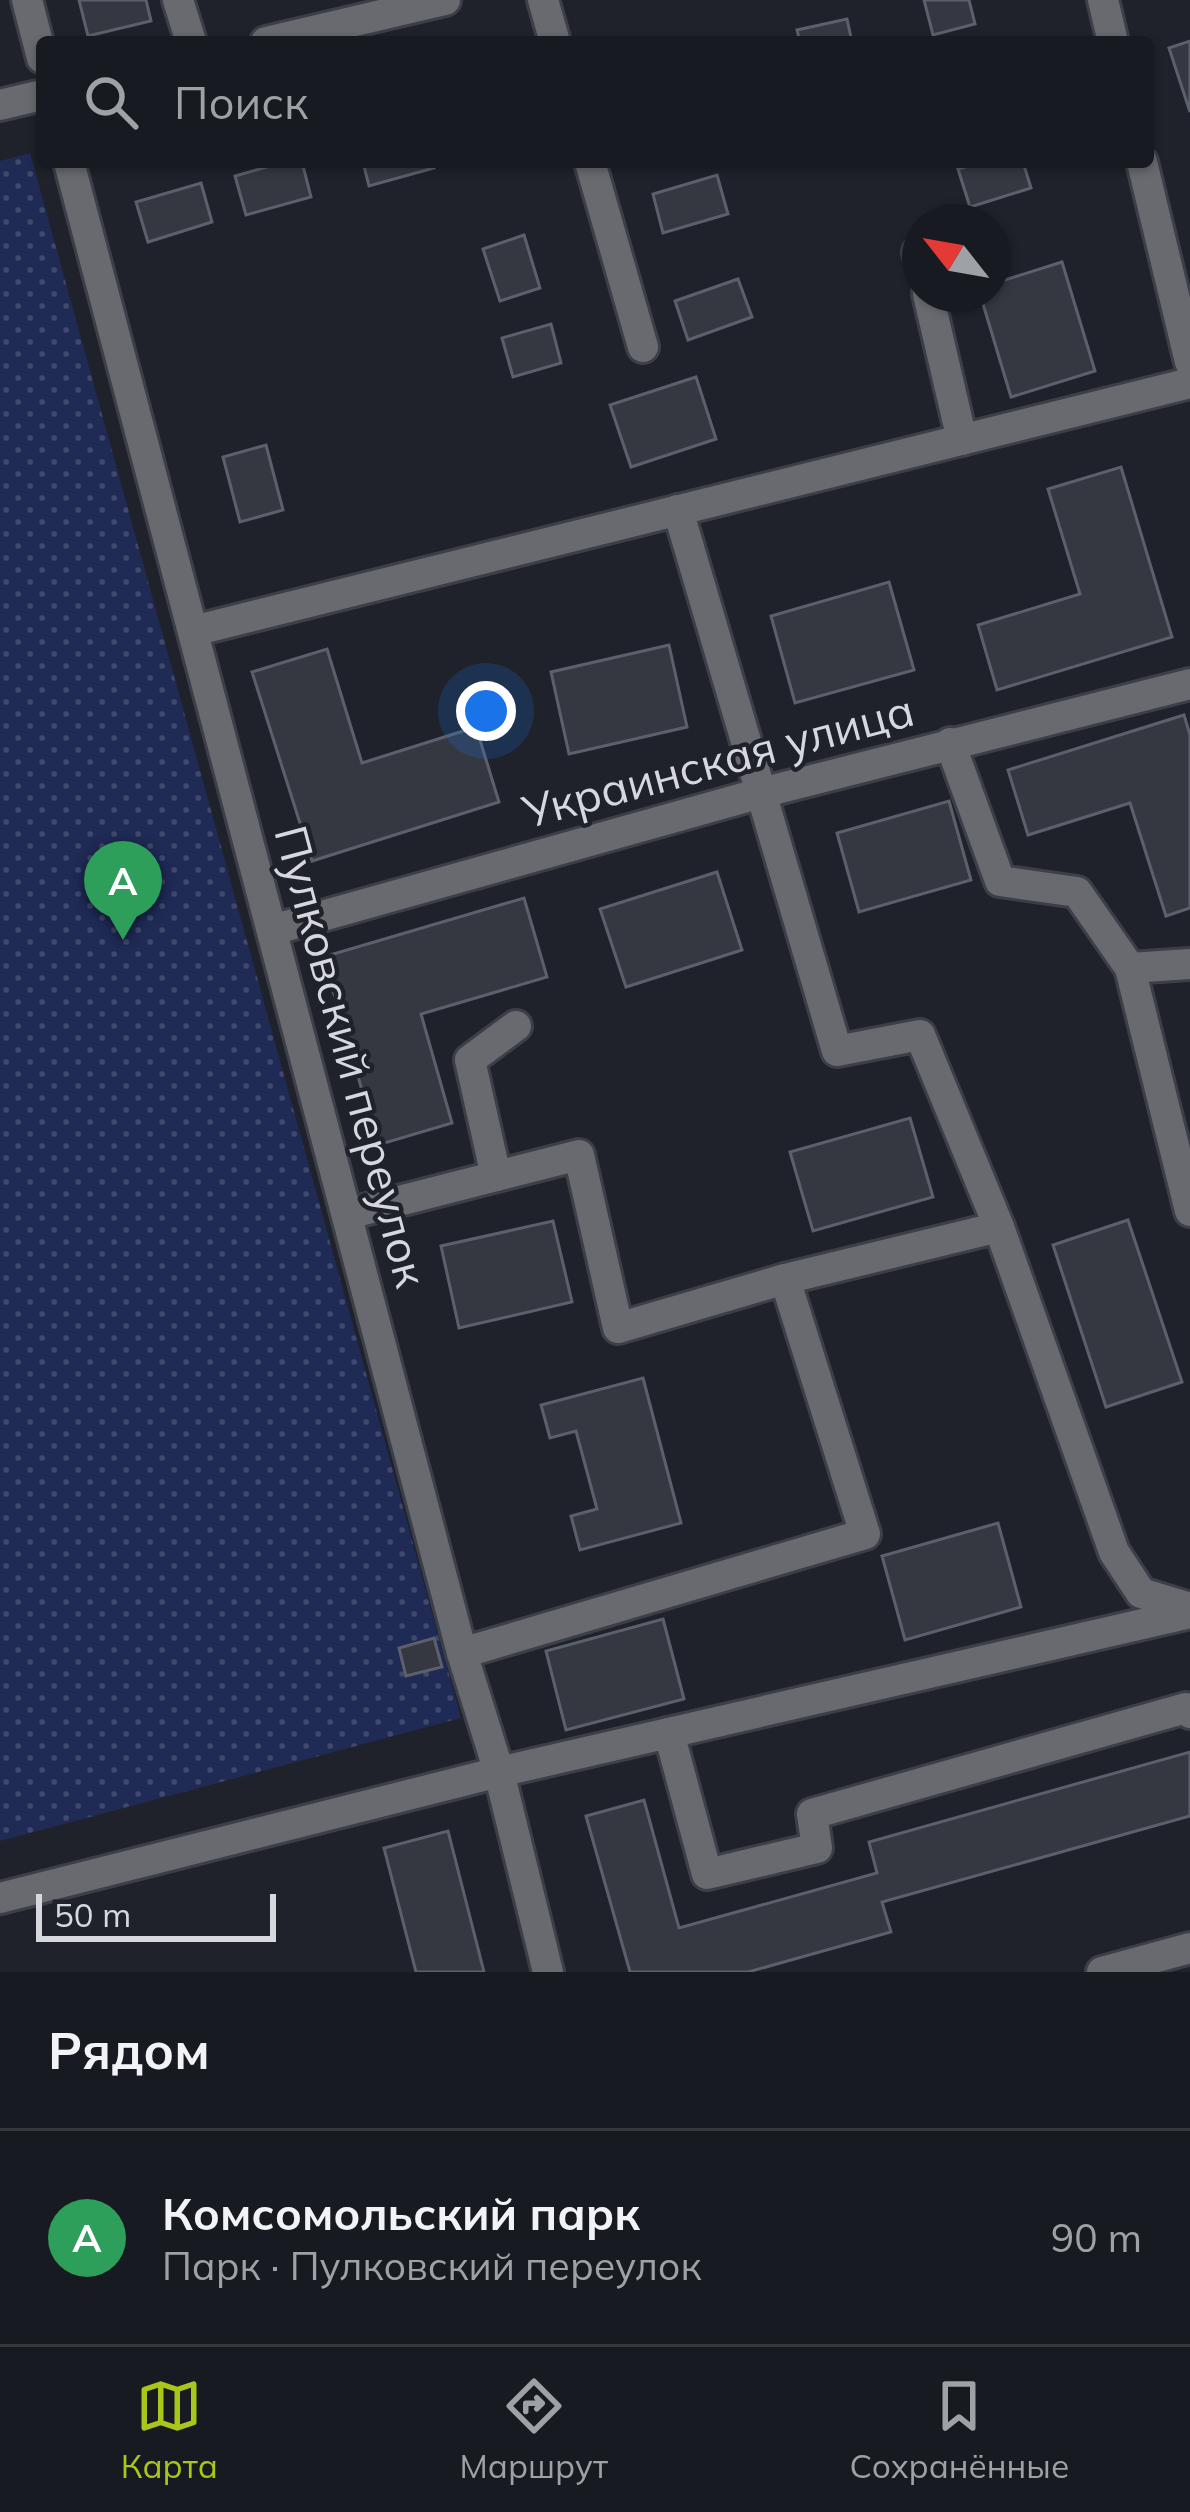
<!DOCTYPE html>
<html lang="ru">
<head>
<meta charset="utf-8">
<style>
  :root { --surface:#171a20; --page:#202329; --text:#f1f3f6; --muted:#9ea1a5; --line:#36383e; --accent:#a9c71a }
  body { margin:0; font-family:Mulish,sans-serif; background:var(--page); color:var(--text) }
  .compass { position:absolute; left:902px; top:204px; width:108px; height:108px; border-radius:50%; background:var(--surface); box-shadow:0 3px 9px #0004; rotate:301deg }
  .scale { position:absolute; left:36px; bottom:30px; width:240px; box-sizing:border-box; padding-left:12px; border:6px solid #d6d8de; border-top:0; font-size:33px; line-height:42px; white-space:nowrap; color:#d6d8de; -webkit-text-stroke:9px #1f222b; paint-order:stroke }
  .you { position:absolute; left:486px; top:711px; width:42px; height:42px; margin:-30px; border:9px solid #fff; border-radius:50%; background:#1a73e8; box-shadow:0 0 0 18px #1a73e833 }
  .badge { display:grid; place-items:center; width:78px; height:78px; border-radius:50%; background:var(--accent); color:#fff; font-size:39px; font-weight:700 }
  .pin { position:absolute; translate:-50% -99px; filter:drop-shadow(0 3px 6px #0008) }
  .pin::after { content:''; position:absolute; top:63px; width:42px; height:36px; background:inherit; clip-path:polygon(0 0,100% 0,50% 100%) }
  .list { margin:0; padding:0; list-style:none }
  h2 { display:flex; justify-content:space-between; align-items:center; height:156px; margin:0; padding:0 48px; font-size:51px }
  h2 small { font-size:39px; font-weight:400; color:var(--muted) }
  .list li { display:grid; grid-template-columns:78px 1fr auto; gap:36px; align-items:center; box-sizing:border-box; height:216px; padding:0 48px; border-top:3px solid var(--line) }
  .list b { display:block; font-size:45px; white-space:nowrap }
  .list p { margin:0; font-size:39px; white-space:nowrap; color:var(--muted) }
  .list em { font-size:39px; font-style:normal; color:var(--muted) }
  .icon { flex:none; width:66px; height:66px; fill:none; stroke:currentColor; stroke-width:2; stroke-linecap:round; stroke-linejoin:round }
  .map { position:relative; flex:none; width:1190px; height:1972px; overflow:hidden }
  .search { position:absolute; background:var(--surface); box-shadow:0 3px 9px #0004; left:36px; right:36px; top:36px; height:132px; display:flex; align-items:center; gap:30px; box-sizing:border-box; padding:0 42px; border-radius:12px; color:var(--muted); font-size:45px }
  .sheet { height:372px; background:var(--surface) }
  nav { display:flex; justify-content:space-around; align-items:center; box-sizing:border-box; height:168px; border-top:3px solid var(--line); background:var(--surface); font-size:33px; color:var(--muted) }
  nav a { display:grid; justify-items:center; gap:6px }
  nav .on { color:var(--accent) }
  .map>svg:first-child { display:block }
  .park { fill:url(#park-dots) }
  .building { fill:#353841; stroke:#5c606a; stroke-width:3 }
  .lines { fill:none; stroke-linecap:round; stroke-linejoin:round }
  .minor-casing { stroke:#3c3f48; stroke-width:36 }
  .minor { stroke:#696a6f; stroke-width:30 }
  .labels { text-anchor:middle; dominant-baseline:central; stroke-width:9; stroke-linejoin:round; paint-order:stroke }
  .street-label { font-size:45px; fill:#d6d8de; stroke:#1f222b }
</style>
</head>
<body>
<div class="map">
<svg width="1190" height="1972" viewBox="0 0 1190 1972">
  <defs>
    <pattern id="park-dots" width="8" height="8" patternUnits="userSpaceOnUse" patternTransform="scale(3)"><rect width="8" height="8" fill="#1f2a55"/><path d="M2 2h.1M6 6h.1" fill="none" stroke="#3f486d" stroke-width="1.8" stroke-linecap="round"/></pattern>
  </defs>
  <rect width="100%" height="100%" fill="#1f222b"/>
  <!-- park -->
  <path class="park" d="M 30,153 L 461,1718 L 0,1841 L 0,161 Z"/>
  <!-- building -->
  <g class="building">
    <path d="M 79,0 L 146,0 L 151,21 L 88,36 Z"/>
    <path d="M 924,0 L 969,0 L 975,24 L 933,35 Z"/>
    <path d="M 847,19 L 852,42 L 800,42 L 797,30 Z"/>
    <path d="M 1190,41 L 1190,112 L 1169,48 Z"/>
    <path d="M 284,162 L 302,162 L 311,197 L 246,215 L 235,176 Z"/>
    <path d="M 363,162 L 432,162 L 434,168 L 369,186 Z"/>
    <path d="M 982,162 L 1023,162 L 1031,188 L 970,207 L 958,169 Z"/>
    <path d="M 717,175 L 728,214 L 663,233 L 653,194 Z"/>
    <path d="M 201,183 L 212,222 L 148,242 L 136,202 Z"/>
    <path d="M 524,235 L 540,288 L 500,301 L 483,249 Z"/>
    <path d="M 1062,262 L 1095,371 L 1011,397 L 980,294 L 992,294 L 992,284 Z"/>
    <path d="M 738,279 L 752,317 L 688,340 L 675,301 Z"/>
    <path d="M 551,324 L 561,363 L 513,377 L 502,338 Z"/>
    <path d="M 696,377 L 716,439 L 631,467 L 610,405 Z"/>
    <path d="M 266,445 L 283,510 L 240,522 L 223,457 Z"/>
    <path d="M 1121,467 L 1172,637 L 997,690 L 978,625 L 1080,594 L 1048,489 Z"/>
    <path d="M 889,582 L 914,670 L 795,703 L 771,616 Z"/>
    <path d="M 669,645 L 687,727 L 569,754 L 551,672 Z"/>
    <path d="M 327,649 L 362,763 L 476,727 L 499,802 L 312,861 L 252,672 Z"/>
    <path d="M 1184,715 L 1190,735 L 1190,908 L 1166,916 L 1130,803 L 1028,835 L 1008,770 Z"/>
    <path d="M 949,801 L 971,880 L 859,912 L 837,833 Z"/>
    <path d="M 717,872 L 742,950 L 626,987 L 600,909 Z"/>
    <path d="M 524,898 L 547,977 L 421,1014 L 452,1123 L 378,1145 L 323,957 Z"/>
    <path d="M 910,1118 L 933,1197 L 813,1231 L 790,1152 Z"/>
    <path d="M 1128,1220 L 1182,1382 L 1106,1407 L 1053,1245 Z"/>
    <path d="M 553,1221 L 572,1302 L 459,1328 L 441,1246 Z"/>
    <path d="M 643,1378 L 681,1523 L 580,1550 L 571,1516 L 597,1509 L 576,1431 L 550,1438 L 541,1405 Z"/>
    <path d="M 998,1523 L 1021,1607 L 905,1640 L 882,1556 Z"/>
    <path d="M 663,1619 L 684,1699 L 566,1730 L 546,1651 Z"/>
    <path d="M 434,1638 L 442,1667 L 406,1676 L 399,1648 Z"/>
    <path d="M 1190,1752 L 1190,1816 L 882,1902 L 891,1932 L 748,1972 L 630,1972 L 586,1816 L 644,1800 L 679,1928 L 877,1873 L 869,1842 Z"/>
    <path d="M 448,1831 L 484,1972 L 416,1972 L 384,1848 Z"/>
  </g>
  <g class="lines">
    <defs>
      <g id="minor">
        <path d="M 27,0 L 42,58"/>
        <path d="M 178,0 L 191,42"/>
        <path d="M 543,0 L 555,42"/>
        <path d="M 1103,0 L 1113,42"/>
        <path d="M 266,42 L 445,0"/>
        <path d="M 0,105 L 42,95"/>
        <path d="M 69,162 L 462,1653 L 499,1772 L 548,1972"/>
        <path d="M 590,162 L 643,347"/>
        <path d="M 1142,162 L 1190,362"/>
        <path d="M 918,252 L 920,259"/>
        <path d="M 928,294 L 962,440"/>
        <path d="M 678,510 L 837,1051 L 920,1035 L 999,1227 L 1114,1552 L 1141,1593 L 1190,1608"/>
        <path d="M 193,631 L 1190,383"/>
        <path d="M 950,743 L 1000,881 L 1077,892 L 1130,968 L 1190,964"/>
        <path d="M 272,930 L 761,793 L 1190,684"/>
        <path d="M 1130,968 L 1190,1211"/>
        <path d="M 496,1176 L 470,1060 L 516,1026"/>
        <path d="M 348,1214 L 579,1155 L 618,1328 L 785,1279 L 865,1534 L 462,1653"/>
        <path d="M 785,1279 L 999,1227"/>
        <path d="M 669,1733 L 707,1874 L 817,1848 L 812,1814 L 1186,1708 L 1190,1713"/>
        <path d="M 0,1898 L 499,1772 L 1190,1613"/>
        <path d="M 1102,1972 L 1190,1948"/>
      </g>
    </defs>
    <!-- minor casing -->
    <use href="#minor" class="minor-casing"/>
    <!-- minor -->
    <use href="#minor" class="minor"/>
  </g>
  <g class="labels">
    <!-- street labels -->
    <g class="street-label">
      <text transform="translate(718 760) rotate(-15)">Украинская улица</text>
      <text transform="translate(352 1056) rotate(75)">Пулковский переулок</text>
    </g>
  </g>
</svg>
<svg class="compass" viewBox="-18 -18 36 36"><path d="M0-13l5 13h-10z" fill="#e53935"/><path d="M0 13l5-13h-10z" fill="#9ea1a5"/></svg>
<div class="scale">50 m</div>
<div class="you"></div>
<div class="pin badge" style="left:123px;top:940px;background:#2e9e5b">A</div>
<div class="search"><svg class="icon" aria-label="search" viewBox="0 0 24 24"><circle cx="10" cy="10" r="6"/><path d="M15 15l6 6"/></svg>Поиск</div>
</div>
<section class="sheet">
<h2>Рядом<small></small></h2>
<ul class="list">
<li><span class="badge" style="background:#2e9e5b">A</span><div><b>Комсомольский парк</b><p>Парк · Пулковский переулок</p></div><em>90 m</em></li>
</ul>
</section>
<nav>
<a class="on"><svg class="icon" aria-label="map" viewBox="0 0 24 24"><path d="M3 6l6-2 6 2 6-2v14l-6 2-6-2-6 2zM9 4v14M15 6v14"/></svg>Карта</a>
<a><svg class="icon" aria-label="directions" viewBox="0 0 24 24"><path d="M12 3l9 9-9 9-9-9zM9 14v-3h6M13 9l2 2-2 2"/></svg>Маршрут</a>
<a><svg class="icon" aria-label="saved" viewBox="0 0 24 24"><path d="M7 4h10v16l-5-4-5 4z"/></svg>Сохранённые</a>
</nav>
</body>
</html>
